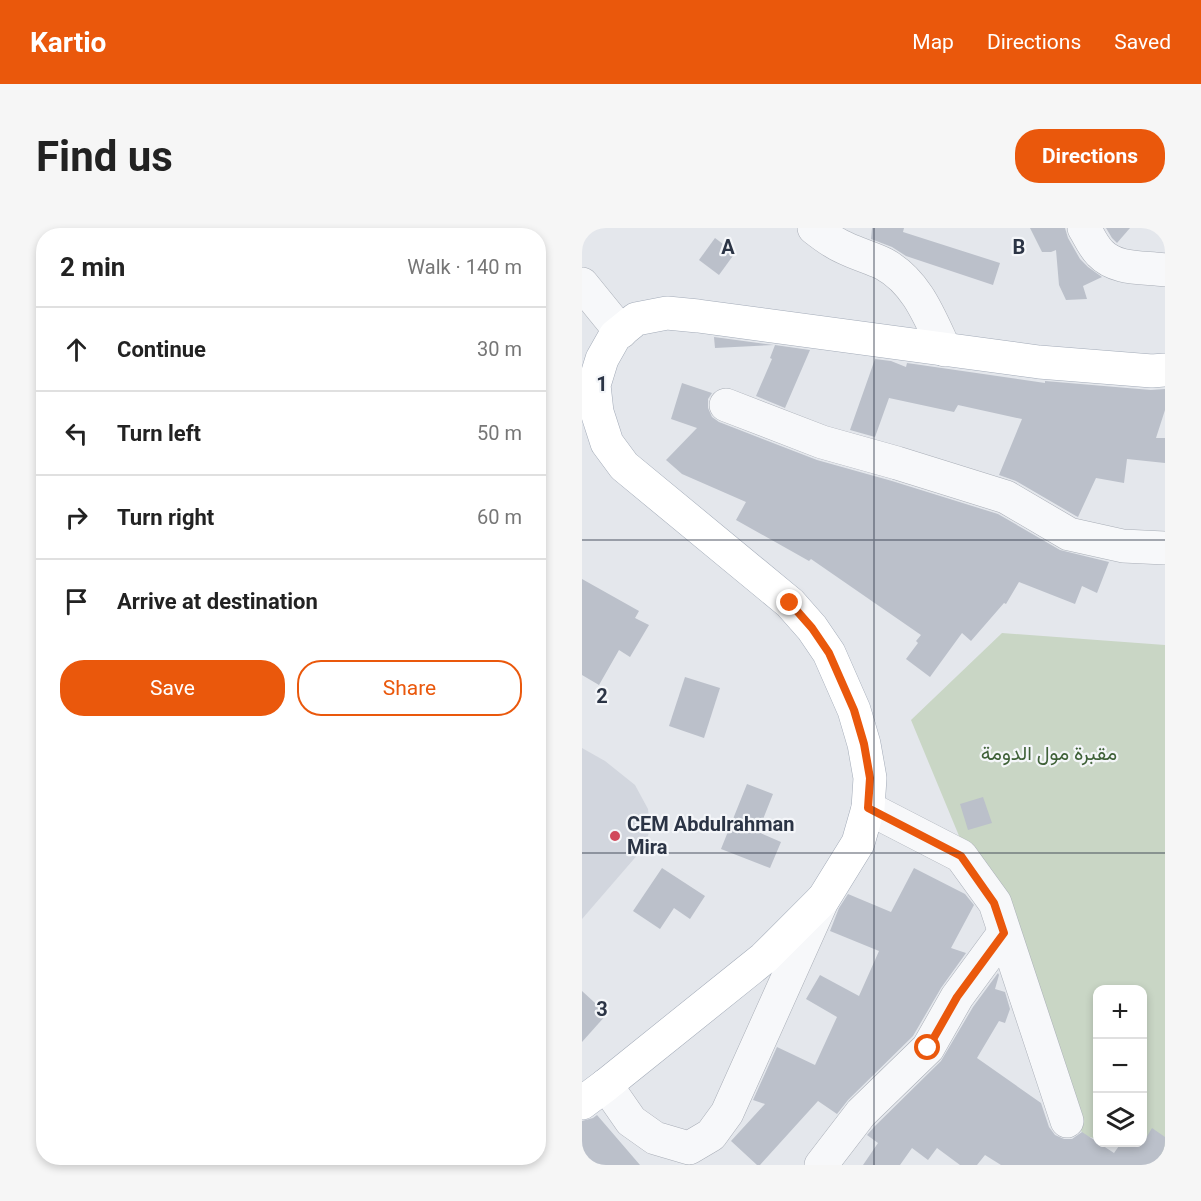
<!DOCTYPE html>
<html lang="en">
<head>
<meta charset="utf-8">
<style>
  :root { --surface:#fff; --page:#f6f6f6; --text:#222; --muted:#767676; --line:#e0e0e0; --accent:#ea580c }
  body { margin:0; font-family:Roboto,Vazirmatn,sans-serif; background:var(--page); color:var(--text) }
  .controls { position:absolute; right:18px; bottom:18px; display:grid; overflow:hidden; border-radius:12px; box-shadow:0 3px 9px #0003 }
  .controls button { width:54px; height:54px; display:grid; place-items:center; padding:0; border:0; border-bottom:2px solid var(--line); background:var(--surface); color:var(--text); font:30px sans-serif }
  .stop { position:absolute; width:18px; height:18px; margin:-14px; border:4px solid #ea580c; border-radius:50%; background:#fff }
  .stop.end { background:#ea580c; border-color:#fff; box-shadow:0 2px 6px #0008 }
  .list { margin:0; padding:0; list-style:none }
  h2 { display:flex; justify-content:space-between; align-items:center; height:78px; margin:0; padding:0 24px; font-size:26px }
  h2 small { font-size:20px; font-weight:400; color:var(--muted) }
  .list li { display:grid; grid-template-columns:39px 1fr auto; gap:18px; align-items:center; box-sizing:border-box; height:84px; padding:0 24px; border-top:2px solid var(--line) }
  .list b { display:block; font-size:22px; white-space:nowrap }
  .list em { font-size:20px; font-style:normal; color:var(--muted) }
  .actions { display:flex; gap:12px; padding:18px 24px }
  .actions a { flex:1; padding:14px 0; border:2px solid var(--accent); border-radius:24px; text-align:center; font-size:21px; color:var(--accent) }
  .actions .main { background:var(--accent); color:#fff }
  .icon { flex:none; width:33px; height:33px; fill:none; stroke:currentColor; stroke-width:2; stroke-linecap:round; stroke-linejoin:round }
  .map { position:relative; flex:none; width:583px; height:937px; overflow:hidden; border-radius:24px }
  header { display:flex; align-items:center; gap:36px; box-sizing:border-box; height:84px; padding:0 30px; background:var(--accent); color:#fff }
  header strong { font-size:28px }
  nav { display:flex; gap:33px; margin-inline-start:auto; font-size:21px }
  .intro { display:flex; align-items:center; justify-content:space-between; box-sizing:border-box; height:144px; padding:0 36px }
  h1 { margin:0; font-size:42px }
  .button { padding:15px 27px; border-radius:24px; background:var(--accent); color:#fff; font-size:21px; font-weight:700 }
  main { display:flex; gap:36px; padding:0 36px }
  aside { flex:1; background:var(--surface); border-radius:24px; box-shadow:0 3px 9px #0003 }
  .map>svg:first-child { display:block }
  .built { fill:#d2d6de }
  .green { fill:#c9d6c5 }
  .building { fill:#bbc0ca }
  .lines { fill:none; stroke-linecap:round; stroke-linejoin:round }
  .minor-casing { stroke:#a9aeb7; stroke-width:34 }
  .major-casing { stroke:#a3abb8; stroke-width:34 }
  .minor { stroke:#f7f8fa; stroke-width:33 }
  .major { stroke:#fff; stroke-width:33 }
  .route { stroke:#ea580c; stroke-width:8 }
  .grid { fill:none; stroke:#2b3445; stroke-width:1.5; stroke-opacity:0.55 }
  .poi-dot { fill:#d1495b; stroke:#f4f6f9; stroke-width:2 }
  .labels { text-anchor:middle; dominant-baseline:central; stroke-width:4.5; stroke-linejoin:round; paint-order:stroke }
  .park-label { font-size:20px; fill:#3f6138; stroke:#f4f6f9 }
  .poi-label { font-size:20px; font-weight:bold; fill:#2b3445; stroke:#f4f6f9; text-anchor:start }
  .grid-label { font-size:20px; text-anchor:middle; font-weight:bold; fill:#2b3445; stroke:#f4f6f9; stroke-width:4.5; stroke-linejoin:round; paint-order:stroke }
</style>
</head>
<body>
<header>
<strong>Kartio</strong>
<nav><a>Map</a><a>Directions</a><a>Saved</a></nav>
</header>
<div class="intro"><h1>Find us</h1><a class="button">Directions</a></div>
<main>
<aside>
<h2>2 min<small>Walk · 140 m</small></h2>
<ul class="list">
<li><svg class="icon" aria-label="ahead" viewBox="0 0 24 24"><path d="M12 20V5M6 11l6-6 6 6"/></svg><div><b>Continue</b></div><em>30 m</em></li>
<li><svg class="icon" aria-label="left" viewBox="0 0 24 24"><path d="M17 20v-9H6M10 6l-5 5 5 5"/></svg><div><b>Turn left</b></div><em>50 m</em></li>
<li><svg class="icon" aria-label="right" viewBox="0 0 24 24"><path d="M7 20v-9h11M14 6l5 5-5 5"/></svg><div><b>Turn right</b></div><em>60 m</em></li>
<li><svg class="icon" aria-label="arrive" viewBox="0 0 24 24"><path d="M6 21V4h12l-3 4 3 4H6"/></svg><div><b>Arrive at destination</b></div></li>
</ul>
<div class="actions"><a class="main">Save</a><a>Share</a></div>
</aside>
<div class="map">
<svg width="583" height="937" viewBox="0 0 583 937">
  <rect width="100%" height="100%" fill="#e4e7ec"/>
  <!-- built -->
  <path class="built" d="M 0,520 L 23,533 L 53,557 L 66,581 L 68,599 L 64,617 L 0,691 Z"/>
  <!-- green -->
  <path class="green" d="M 420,405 L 583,417 L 583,929 L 529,915 L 560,914 L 560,762 L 516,762 L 515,911 L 501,907 L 329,492 Z"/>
  <!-- building -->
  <g class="building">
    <path d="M 290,0 L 322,0 L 321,4 L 418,35 L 411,57 L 324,28 L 310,19 L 289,11 Z"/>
    <path d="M 448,0 L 483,0 L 486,10 L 498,31 L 506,39 L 520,49 L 501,58 L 505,71 L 484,72 L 477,57 L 474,22 L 469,24 L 460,24 Z"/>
    <path d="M 524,0 L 548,0 L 535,15 L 530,10 Z"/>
    <path d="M 133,10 L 153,25 L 137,47 L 117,32 Z"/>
    <path d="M 132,109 L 192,117 L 133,120 Z"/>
    <path d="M 193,117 L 228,122 L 203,180 L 174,168 L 190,131 L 188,130 Z"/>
    <path d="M 293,131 L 309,133 L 324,139 L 325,135 L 463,155 L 463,153 L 569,162 L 583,161 L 583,182 L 574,210 L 583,210 L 583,235 L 545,231 L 542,255 L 514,250 L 496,289 L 494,288 L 434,253 L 417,247 L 440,191 L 376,177 L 372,184 L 307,170 L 293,209 L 268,202 Z"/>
    <path d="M 100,155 L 130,165 L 126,171 L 126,180 L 130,189 L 137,194 L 235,232 L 310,253 L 416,286 L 478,322 L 527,334 L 515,365 L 500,358 L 493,376 L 437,354 L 424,376 L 422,375 L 389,413 L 380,405 L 348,449 L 324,431 L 336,415 L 334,413 L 339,407 L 229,331 L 227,333 L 154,292 L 164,274 L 100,246 L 84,232 L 115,200 L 89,191 Z"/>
    <path d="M 0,351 L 57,383 L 53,390 L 67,397 L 48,429 L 37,422 L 17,457 L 0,447 Z"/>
    <path d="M 103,449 L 138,460 L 122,510 L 87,498 Z"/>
    <path d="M 165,556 L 191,566 L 176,604 L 199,614 L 188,640 L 139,621 Z"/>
    <path d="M 401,569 L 410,595 L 386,602 L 378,576 Z"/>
    <path d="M 80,640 L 123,668 L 108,691 L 92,680 L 78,701 L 51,683 Z"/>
    <path d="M 332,640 L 383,666 L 392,677 L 369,720 L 384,725 L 359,760 L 331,808 L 266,872 L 255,886 L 236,873 L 178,937 L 175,937 L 149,913 L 183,876 L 171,872 L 195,819 L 233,837 L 255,789 L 224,771 L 238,747 L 277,768 L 297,723 L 248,703 L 257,680 L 266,666 L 309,684 Z"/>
    <path d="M 416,745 L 417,747 L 413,761 L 423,764 L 428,781 L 423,795 L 417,793 L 395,830 L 459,875 L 467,899 L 473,907 L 482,911 L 490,911 L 500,904 L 532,925 L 539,915 L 561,915 L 570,900 L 583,909 L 583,937 L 419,937 L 403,927 L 395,937 L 378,937 L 355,920 L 346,932 L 330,920 L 318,937 L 281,937 L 296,915 L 285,907 L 293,898 L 359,833 L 391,779 Z"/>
    <path d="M 0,763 L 25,786 L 0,814 Z"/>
    <path d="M 15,887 L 58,937 L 0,937 L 0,893 L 11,890 Z"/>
  </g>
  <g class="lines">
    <defs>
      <g id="minor">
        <path d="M 232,0 C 242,8 251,15 263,20 C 275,26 290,30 302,36 C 335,54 348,90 363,122"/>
        <path d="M 502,0 C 507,8 511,18 518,25 C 534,42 561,39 583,42"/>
        <path d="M 0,56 L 39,104"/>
        <path d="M 144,177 L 240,214 L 315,235 L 424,269 L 487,306 L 541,318 L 583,320"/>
        <path d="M 286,580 L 379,628 L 413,675 L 485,893"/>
        <path d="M 24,857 L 49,893 L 73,910 L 107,920 L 129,907 L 145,885 L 241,671"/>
        <path d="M 239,937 L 279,885 L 346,820 L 375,769 L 422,705"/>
      </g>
      <path id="major" d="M 0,875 L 24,857 L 182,730 L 242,670 L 276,615 L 286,580 L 288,550 L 282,516 L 272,482 L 247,425 L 230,400 L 208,375 L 42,238 L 25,215 L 15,184 L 12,157 L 20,131 L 33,108 L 54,91 L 85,85 L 116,88 L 457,134 L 570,143 L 583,142"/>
    </defs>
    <!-- minor casing -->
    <use href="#minor" class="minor-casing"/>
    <!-- major casing -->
    <use href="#major" class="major-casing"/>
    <!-- minor -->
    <use href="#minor" class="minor"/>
    <!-- major -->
    <use href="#major" class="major"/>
  </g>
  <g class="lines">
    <!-- route -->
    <path class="route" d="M 208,375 L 230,400 L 247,425 L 272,482 L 282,516 L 288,550 L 286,580 L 379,628 L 412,675 L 422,705 L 375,769 L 346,820"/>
  </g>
  <!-- grid -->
  <path class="grid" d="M 292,0 L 292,937M 0,312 L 583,312M 0,625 L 583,625"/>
  <!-- markers -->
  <circle class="poi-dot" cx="33" cy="608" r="6"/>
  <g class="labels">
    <!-- park labels -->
    <g class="park-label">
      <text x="467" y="525">مقبرة مول الدومة</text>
    </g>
    <!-- poi labels -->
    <g class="poi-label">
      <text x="45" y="596">CEM Abdulrahman<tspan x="45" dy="23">Mira</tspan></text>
    </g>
  </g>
  <g class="grid-label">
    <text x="146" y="26">A</text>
    <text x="437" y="26">B</text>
    <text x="20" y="163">1</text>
    <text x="20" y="475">2</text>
    <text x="20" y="788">3</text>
  </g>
</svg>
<div class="controls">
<button>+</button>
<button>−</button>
<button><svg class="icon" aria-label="layers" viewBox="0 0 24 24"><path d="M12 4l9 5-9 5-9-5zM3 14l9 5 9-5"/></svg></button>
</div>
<div class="stop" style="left:346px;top:820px"></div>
<div class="stop end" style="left:208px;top:375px"></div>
</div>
</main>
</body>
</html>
